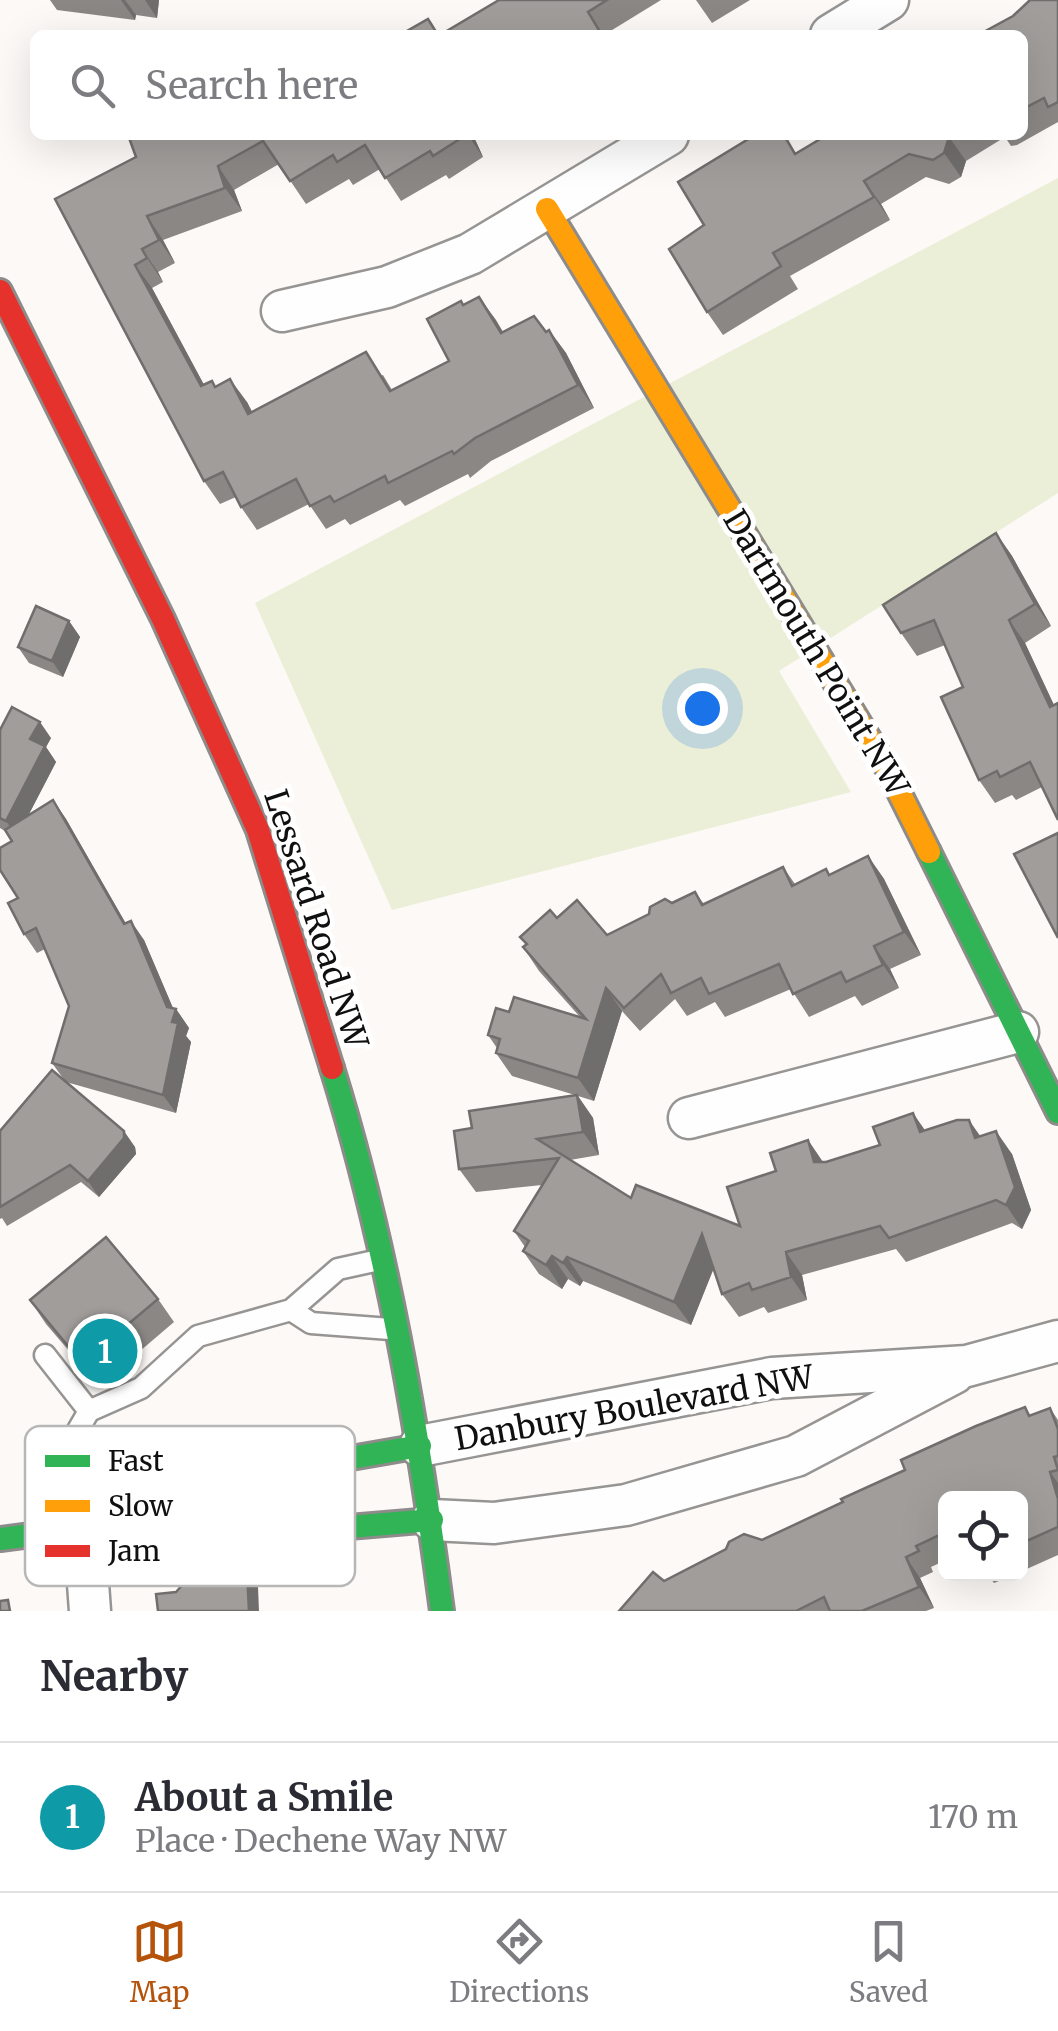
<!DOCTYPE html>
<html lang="en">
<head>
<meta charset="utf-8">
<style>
  :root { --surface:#fff; --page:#f2f2f3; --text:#2b2b33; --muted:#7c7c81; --line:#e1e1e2; --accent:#b45309 }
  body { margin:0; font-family:Merriweather,serif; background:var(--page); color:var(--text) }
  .controls { position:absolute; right:30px; bottom:30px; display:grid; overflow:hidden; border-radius:15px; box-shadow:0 10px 40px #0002 }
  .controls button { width:90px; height:90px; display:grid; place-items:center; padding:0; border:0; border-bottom:2px solid var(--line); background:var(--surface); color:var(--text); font:50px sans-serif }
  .you { position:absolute; left:702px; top:708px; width:35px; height:35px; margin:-25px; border:8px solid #fff; border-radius:50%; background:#1a73e8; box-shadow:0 0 0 15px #1a73e833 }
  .badge { display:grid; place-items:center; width:65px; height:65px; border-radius:50%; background:var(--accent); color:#fff; font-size:32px; font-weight:700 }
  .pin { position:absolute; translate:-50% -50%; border:5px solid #fff; box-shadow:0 2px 10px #0006 }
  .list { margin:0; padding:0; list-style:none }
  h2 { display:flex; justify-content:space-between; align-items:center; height:130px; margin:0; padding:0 40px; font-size:42px }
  h2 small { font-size:32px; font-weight:400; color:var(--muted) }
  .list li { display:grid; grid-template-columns:65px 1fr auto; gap:30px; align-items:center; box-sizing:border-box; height:150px; padding:0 40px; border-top:2px solid var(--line) }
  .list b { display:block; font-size:38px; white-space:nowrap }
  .list p { margin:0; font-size:32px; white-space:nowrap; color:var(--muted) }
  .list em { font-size:32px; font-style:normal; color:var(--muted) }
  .icon { flex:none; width:55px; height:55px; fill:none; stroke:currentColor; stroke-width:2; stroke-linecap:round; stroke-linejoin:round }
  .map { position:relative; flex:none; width:1058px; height:1611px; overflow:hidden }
  .search { position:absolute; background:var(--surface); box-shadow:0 10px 40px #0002; left:30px; right:30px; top:30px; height:110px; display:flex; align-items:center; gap:25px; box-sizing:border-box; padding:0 35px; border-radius:15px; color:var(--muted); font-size:38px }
  .sheet { height:280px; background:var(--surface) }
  nav { display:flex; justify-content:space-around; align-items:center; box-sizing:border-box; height:140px; border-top:2px solid var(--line); background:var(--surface); font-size:28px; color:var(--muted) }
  nav a { display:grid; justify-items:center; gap:5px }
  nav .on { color:var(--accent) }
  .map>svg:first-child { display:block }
  .green { fill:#ecefd8 }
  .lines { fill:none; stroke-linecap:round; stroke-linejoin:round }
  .lane-casing { stroke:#969594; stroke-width:25 }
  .street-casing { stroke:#969594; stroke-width:45 }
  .fast-casing { stroke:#8d8c8a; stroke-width:28 }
  .slow-casing { stroke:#8d8c8a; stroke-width:28 }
  .jam-casing { stroke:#8d8c8a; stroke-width:28 }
  .lane { stroke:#fffefe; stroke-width:20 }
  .street { stroke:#fffefe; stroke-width:40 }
  .fast { stroke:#30b455; stroke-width:22 }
  .slow { stroke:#ff9f0a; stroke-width:22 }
  .jam { stroke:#e5322d; stroke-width:22 }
  .wall { fill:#8a8785 }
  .shaded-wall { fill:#706e6c }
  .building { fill:#a09d9b; stroke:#706e6c; stroke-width:2.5 }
  .labels { text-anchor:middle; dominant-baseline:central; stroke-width:10; stroke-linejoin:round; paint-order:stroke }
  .street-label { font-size:32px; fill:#101010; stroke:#fff }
  .key { fill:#fff; stroke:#b7b7b7; stroke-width:2.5 }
  .key-label { font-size:28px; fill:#101010 }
</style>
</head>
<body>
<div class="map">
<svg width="1058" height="1611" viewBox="0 0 1058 1611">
  <rect width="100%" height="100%" fill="#fcf9f6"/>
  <!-- green -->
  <path class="green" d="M 1058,178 L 1058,493 L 779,671 L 851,792 L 392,910 L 255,603 Z"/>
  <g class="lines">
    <defs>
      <g id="lane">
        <path d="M 291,1310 L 311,1323 L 390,1329"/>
        <path d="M 45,1355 L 89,1411"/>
        <path d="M 84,1526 L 71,1442 L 89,1411 L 141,1388 L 198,1336 L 291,1310 L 338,1269 L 379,1260"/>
      </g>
      <g id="street">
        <path d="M 831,35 L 888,0"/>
        <path d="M 282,311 L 387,287 L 470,254 L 668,135"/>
        <path d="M 689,1118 L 1018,1032"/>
        <path d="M 420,1446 L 772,1378 L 967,1366 L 1058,1341"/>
        <path d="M 432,1520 L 494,1523 L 626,1505 L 796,1456 L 954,1373"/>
        <path d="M 84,1528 L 90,1611"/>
      </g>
      <g id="fast">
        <path d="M 929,852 L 1058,1112"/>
        <path d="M 332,1068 C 387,1245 418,1428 442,1611"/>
        <path d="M 84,1528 L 161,1491 L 420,1446"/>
        <path d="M 0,1539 L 84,1528 L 158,1543 L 432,1520"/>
      </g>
      <path id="slow" d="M 547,209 L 887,768 L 929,852"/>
      <path id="jam" d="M 0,291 L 163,619 L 258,830 L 332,1068"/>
    </defs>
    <!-- lane casing -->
    <use href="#lane" class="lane-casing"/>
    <!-- street casing -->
    <use href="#street" class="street-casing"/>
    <!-- fast casing -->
    <use href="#fast" class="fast-casing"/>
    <!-- slow casing -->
    <use href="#slow" class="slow-casing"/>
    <!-- jam casing -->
    <use href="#jam" class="jam-casing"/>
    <!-- lane -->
    <use href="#lane" class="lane"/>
    <!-- street -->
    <use href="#street" class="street"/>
    <!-- fast -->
    <use href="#fast" class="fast"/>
    <!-- slow -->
    <use href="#slow" class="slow"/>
    <!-- jam -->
    <use href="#jam" class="jam"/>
  </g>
  <!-- wall -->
  <g class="wall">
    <path d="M 50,0 L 159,0 L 157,18 L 136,15 L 135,20 L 57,10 Z"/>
    <path d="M 499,0 L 661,0 L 604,35 Z"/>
    <path d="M 696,0 L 750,0 L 712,23 Z"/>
    <path d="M 1058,0 L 1058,122 L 1017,145 L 1011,146 L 1005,137 L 966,161 L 961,177 L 949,184 L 926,177 L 881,204 L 890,220 L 790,276 L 798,289 L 723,335 L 707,312 L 704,225 L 797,153 L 827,135 L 1023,135 L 1023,35 L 1013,16 Z"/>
    <path d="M 128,135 L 473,135 L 483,157 L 449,179 L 446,175 L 401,201 L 380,169 L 353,185 L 349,179 L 306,204 L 279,164 L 234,190 L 242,211 L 163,240 L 175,263 L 158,272 L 163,282 L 152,288 L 204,385 L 216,386 L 247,402 L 252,412 L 383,375 L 392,390 L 449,361 L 464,305 L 479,297 L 503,332 L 546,332 L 549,330 L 566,353 L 594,408 L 491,461 L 470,478 L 468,474 L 405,506 L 400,500 L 350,525 L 345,519 L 326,529 L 309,504 L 257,530 L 241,507 L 236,497 L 220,504 L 204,481 L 55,199 L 136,157 Z"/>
    <path d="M 996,533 L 1012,556 L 1051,626 L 1025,643 L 1054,705 L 1042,787 L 1016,800 L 1012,795 L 995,803 L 979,780 L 963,687 L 945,645 L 917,656 L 901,633 Z"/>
    <path d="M 69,621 L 80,637 L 63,677 L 29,663 L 18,647 Z"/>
    <path d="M 0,730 L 51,738 L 46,747 L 56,762 L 28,816 L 53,800 L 66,819 L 126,924 L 144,940 L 173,1008 L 176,1009 L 189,1028 L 186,1036 L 191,1042 L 176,1113 L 66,1082 L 135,1147 L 136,1154 L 99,1197 L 81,1182 L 7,1226 L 2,1218 L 0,1219 L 0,1131 L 65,1081 L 52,1063 L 69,1006 L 45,949 L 37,953 L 24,934 L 18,898 L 12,841 L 5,831 L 0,828 Z"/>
    <path d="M 868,856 L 884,879 L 921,955 L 890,969 L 899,988 L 862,1006 L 855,996 L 809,1017 L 791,989 L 725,1017 L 715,1002 L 687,1016 L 675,999 L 640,1031 L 622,1011 L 594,1101 L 578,1096 L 593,1118 L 599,1155 L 570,1160 L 631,1198 L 740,1226 L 776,1171 L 808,1140 L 823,1162 L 826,1162 L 925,1130 L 980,1136 L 1012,1154 L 1031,1210 L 1022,1229 L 1012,1223 L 906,1262 L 896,1249 L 802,1275 L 807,1300 L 768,1313 L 764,1307 L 739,1317 L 722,1294 L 714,1268 L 691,1325 L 583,1281 L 580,1286 L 568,1279 L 562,1289 L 539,1274 L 523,1251 L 525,1247 L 514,1231 L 542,1185 L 476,1192 L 459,1169 L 472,1128 L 575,1095 L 512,1076 L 496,1053 L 497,1048 L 488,1035 L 509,1012 L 580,1017 L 539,971 L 523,947 L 526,945 L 520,937 L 557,918 L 607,935 L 695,892 L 704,904 L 783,867 L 795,884 L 830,875 Z"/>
    <path d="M 158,1299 L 174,1322 L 99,1386 L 46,1324 L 30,1300 Z"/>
    <path d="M 1025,1407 L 1031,1416 L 1050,1408 L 1058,1420 L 1058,1555 L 1020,1572 L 1020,1498 L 946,1498 L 946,1560 L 931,1567 L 933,1572 L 920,1578 L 934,1608 L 926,1611 L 619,1611 L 664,1581 L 762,1540 L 843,1502 Z"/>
    <path d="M 987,1574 L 1016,1574 L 994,1583 Z"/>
  </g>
  <!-- shaded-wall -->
  <g class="shaded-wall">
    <path d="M 121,0 L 125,0 L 136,15 L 135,20 Z"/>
    <path d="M 145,0 L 159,0 L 157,18 Z"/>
    <path d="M 468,135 L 473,135 L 483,157 Z"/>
    <path d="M 949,137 L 966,161 L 961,177 L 944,153 Z"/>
    <path d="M 218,166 L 234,190 L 242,211 L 225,188 Z"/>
    <path d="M 864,181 L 881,204 L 890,220 L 874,197 Z"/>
    <path d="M 147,216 L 163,240 L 175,263 L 159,240 Z"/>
    <path d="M 142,249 L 158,272 L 163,282 L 147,258 Z"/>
    <path d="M 135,265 L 152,288 L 217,409 L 201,386 Z"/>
    <path d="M 479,297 L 496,320 L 517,356 L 501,333 Z"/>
    <path d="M 549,330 L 566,353 L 594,408 L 578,385 Z"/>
    <path d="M 230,379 L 247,402 L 265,437 L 248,414 Z"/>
    <path d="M 996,533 L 1012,556 L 1051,626 L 1035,604 Z"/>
    <path d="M 1009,620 L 1025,643 L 1058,714 L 1050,707 Z"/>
    <path d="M 69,621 L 80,637 L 63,677 L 52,661 Z"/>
    <path d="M 40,722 L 51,738 L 46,747 L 56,762 L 17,837 L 6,821 L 30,739 Z"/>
    <path d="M 53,800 L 66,819 L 137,943 L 124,924 Z"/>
    <path d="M 868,856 L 884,879 L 921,955 L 904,932 Z"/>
    <path d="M 131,921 L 144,940 L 175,1013 L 176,1009 L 189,1028 L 186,1036 L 191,1042 L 176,1113 L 163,1095 L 167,1007 Z"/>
    <path d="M 874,946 L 890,969 L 899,988 L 883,965 Z"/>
    <path d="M 606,988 L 622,1011 L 594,1101 L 578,1078 Z"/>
    <path d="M 577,1095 L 593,1118 L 599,1155 L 583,1132 Z"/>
    <path d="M 913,1113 L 929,1136 L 920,1132 Z"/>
    <path d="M 969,1120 L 985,1143 L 975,1138 Z"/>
    <path d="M 124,1131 L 135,1147 L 136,1154 L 99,1197 L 88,1181 Z"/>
    <path d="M 996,1131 L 1012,1154 L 1031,1210 L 1022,1229 L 1006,1205 Z"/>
    <path d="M 808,1140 L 824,1164 L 814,1162 Z"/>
    <path d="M 702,1234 L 718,1257 L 691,1325 L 674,1302 Z"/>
    <path d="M 786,1252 L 802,1275 L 807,1300 L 791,1277 Z"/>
    <path d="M 552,1256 L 568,1279 L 562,1289 L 546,1265 Z"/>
    <path d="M 567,1257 L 583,1281 L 580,1286 L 563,1263 Z"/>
    <path d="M 1050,1472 L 1058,1483 L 1058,1499 Z"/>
    <path d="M 906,1557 L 920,1578 L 934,1608 L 919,1587 Z"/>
    <path d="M 247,1571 L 258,1587 L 259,1611 L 249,1611 Z"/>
  </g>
  <!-- building -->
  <g class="building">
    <path d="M 499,0 L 607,0 L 588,12 L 602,35 L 440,35 Z"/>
    <path d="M 1030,0 L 1058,0 L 1058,102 L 1048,107 L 1044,98 L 1023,109 L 1023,35 L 978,35 L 1013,16 Z"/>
    <path d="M 428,19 L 438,35 L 400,35 Z"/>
    <path d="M 128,135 L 466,135 L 433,156 L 430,151 L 385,178 L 365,145 L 337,162 L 333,155 L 290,181 L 263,141 L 218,166 L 225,188 L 147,216 L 159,240 L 142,249 L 147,258 L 135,265 L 201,386 L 212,381 L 215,387 L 230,379 L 248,414 L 366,352 L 390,391 L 449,361 L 427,319 L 461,301 L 463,305 L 479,297 L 501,333 L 534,316 L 546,332 L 549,330 L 578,385 L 475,438 L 454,454 L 452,451 L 388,483 L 385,476 L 334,502 L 330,496 L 310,506 L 296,479 L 241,507 L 223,472 L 204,481 L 55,199 L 136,157 Z"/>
    <path d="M 755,135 L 784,135 L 795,154 L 827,135 L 954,135 L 949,137 L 944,153 L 933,160 L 909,154 L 864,181 L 874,197 L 773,253 L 781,266 L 707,312 L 669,249 L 704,225 L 678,182 Z"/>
    <path d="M 996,533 L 1035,604 L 1009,620 L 1050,707 L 1058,703 L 1058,820 L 1030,762 L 1000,777 L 997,771 L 979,780 L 941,697 L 963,687 L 934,620 L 901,633 L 883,605 Z"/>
    <path d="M 36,606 L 69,621 L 52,661 L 18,647 Z"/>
    <path d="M 12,707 L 40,722 L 30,739 L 45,746 L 6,821 L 0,818 L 0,730 Z"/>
    <path d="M 53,800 L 124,924 L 131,921 L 167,1007 L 176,1009 L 172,1022 L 178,1023 L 163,1095 L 52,1063 L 69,1006 L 36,928 L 24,934 L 8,903 L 18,898 L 0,870 L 0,848 L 12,841 L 5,830 Z"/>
    <path d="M 1058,833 L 1058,938 L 1014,854 Z"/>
    <path d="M 868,856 L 904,932 L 874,946 L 883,965 L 846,982 L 841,972 L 793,994 L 779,964 L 709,994 L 701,978 L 671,993 L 661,974 L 624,1008 L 606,988 L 578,1078 L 496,1053 L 500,1039 L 488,1035 L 496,1008 L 509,1012 L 514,997 L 586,1019 L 523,947 L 527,944 L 520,937 L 550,910 L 557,918 L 577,900 L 607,935 L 649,914 L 650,907 L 665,899 L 672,903 L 695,892 L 702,905 L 783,867 L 792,886 L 826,869 L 829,875 Z"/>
    <path d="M 52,1070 L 124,1131 L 124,1138 L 88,1181 L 70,1165 L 0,1207 L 0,1131 Z"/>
    <path d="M 577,1095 L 583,1132 L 537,1139 L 631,1198 L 636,1185 L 740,1226 L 727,1187 L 776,1171 L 770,1153 L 808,1140 L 814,1162 L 826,1162 L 880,1145 L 873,1127 L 913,1113 L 920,1132 L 957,1120 L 969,1120 L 975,1138 L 996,1131 L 1015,1187 L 1006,1205 L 996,1200 L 889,1238 L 880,1226 L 786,1252 L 791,1277 L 752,1290 L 749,1283 L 722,1294 L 702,1234 L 674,1302 L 567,1257 L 563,1263 L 552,1256 L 546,1265 L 523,1251 L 529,1241 L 514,1231 L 559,1158 L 459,1169 L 454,1131 L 472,1128 L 469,1111 Z"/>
    <path d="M 106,1237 L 158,1299 L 82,1363 L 30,1300 Z"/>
    <path d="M 1025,1407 L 1029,1416 L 1050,1408 L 1058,1429 L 1058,1456 L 1054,1457 L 1058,1470 L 1050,1472 L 1058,1499 L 1058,1527 L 1020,1544 L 1020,1498 L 946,1498 L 946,1532 L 916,1546 L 919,1551 L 906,1557 L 919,1587 L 862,1611 L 830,1611 L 824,1597 L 796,1611 L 619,1611 L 653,1572 L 664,1581 L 726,1549 L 729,1542 L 744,1534 L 762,1540 L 843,1502 L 841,1499 L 905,1470 L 901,1460 L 976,1426 Z"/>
    <path d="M 247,1571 L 249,1611 L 158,1611 L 156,1594 L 176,1592 L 193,1573 Z"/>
    <path d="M 8,1600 L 10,1611 L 0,1611 L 0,1601 Z"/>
  </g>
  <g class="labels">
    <!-- street labels -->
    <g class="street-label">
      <text transform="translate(816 653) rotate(59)">Dartmouth Point NW</text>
      <text transform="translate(316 919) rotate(72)">Lessard Road NW</text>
      <text transform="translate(634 1408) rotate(-10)">Danbury Boulevard NW</text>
    </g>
  </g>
  <!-- legend -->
  <rect x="25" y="1426" width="330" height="160" rx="15" class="key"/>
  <rect x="45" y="1455" width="45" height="12" fill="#30b455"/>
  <rect x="45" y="1500" width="45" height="12" fill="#ff9f0a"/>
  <rect x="45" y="1545" width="45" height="12" fill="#e5322d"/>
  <g class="key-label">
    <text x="108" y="1471">Fast</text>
    <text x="108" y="1516">Slow</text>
    <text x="108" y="1561">Jam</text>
  </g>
</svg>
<div class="controls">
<button><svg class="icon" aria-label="locate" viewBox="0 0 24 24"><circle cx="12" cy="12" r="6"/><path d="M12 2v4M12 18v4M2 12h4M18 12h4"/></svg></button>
</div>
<div class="you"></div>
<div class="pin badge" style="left:105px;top:1351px;background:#0f9aa8">1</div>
<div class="search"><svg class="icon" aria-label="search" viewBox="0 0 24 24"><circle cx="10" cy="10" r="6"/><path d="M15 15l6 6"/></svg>Search here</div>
</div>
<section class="sheet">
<h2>Nearby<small></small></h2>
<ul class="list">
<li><span class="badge" style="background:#0f9aa8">1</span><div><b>About a Smile</b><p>Place · Dechene Way NW</p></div><em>170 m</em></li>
</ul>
</section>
<nav>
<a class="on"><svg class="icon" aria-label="map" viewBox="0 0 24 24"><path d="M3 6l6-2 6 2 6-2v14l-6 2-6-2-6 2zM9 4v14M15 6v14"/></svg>Map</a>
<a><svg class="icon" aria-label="directions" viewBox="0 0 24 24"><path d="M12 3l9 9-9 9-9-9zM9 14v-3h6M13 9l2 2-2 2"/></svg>Directions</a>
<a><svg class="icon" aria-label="saved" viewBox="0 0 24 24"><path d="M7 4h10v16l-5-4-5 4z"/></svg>Saved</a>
</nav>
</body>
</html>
